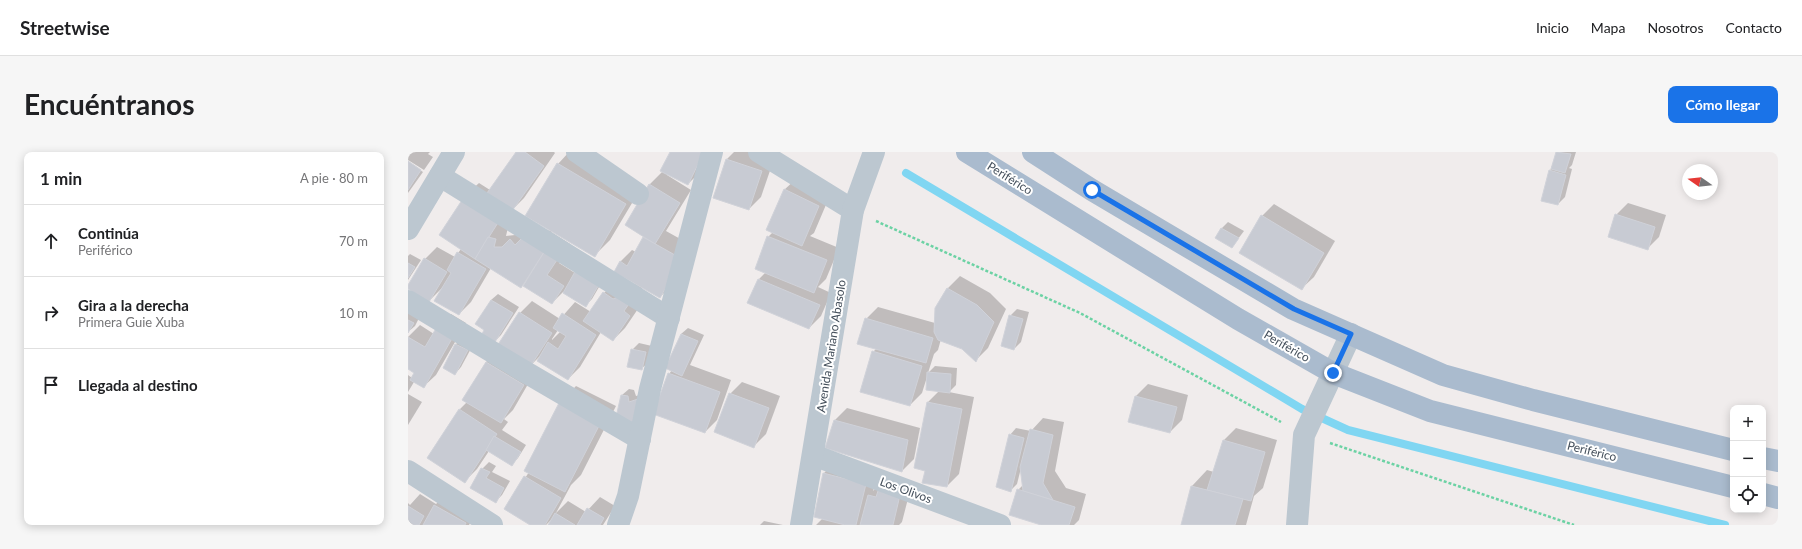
<!DOCTYPE html>
<html lang="es">
<head>
<meta charset="utf-8">
<style>
  :root { --surface:#fff; --page:#f6f6f6; --text:#202124; --muted:#757577; --line:#e0e0e0; --accent:#1a73e8 }
  body { margin:0; font-family:Lato,sans-serif; background:var(--page); color:var(--text) }
  .controls { position:absolute; right:12px; bottom:12px; display:grid; overflow:hidden; border-radius:8px; box-shadow:0 2px 10px #0003 }
  .controls button { width:36px; height:36px; display:grid; place-items:center; padding:0; border:0; border-bottom:1px solid var(--line); background:var(--surface); color:var(--text); font:20px sans-serif }
  .compass { position:absolute; left:1274px; top:12px; width:36px; height:36px; border-radius:50%; background:var(--surface); box-shadow:0 2px 10px #0003; rotate:284deg }
  .stop { position:absolute; width:12px; height:12px; margin:-9px; border:3px solid #1a73e8; border-radius:50%; background:#fff }
  .stop.end { background:#1a73e8; border-color:#fff; box-shadow:0 1px 4px #0008 }
  .list { margin:0; padding:0; list-style:none }
  h2 { display:flex; justify-content:space-between; align-items:center; height:52px; margin:0; padding:0 16px; font-size:17px }
  h2 small { font-size:13px; font-weight:400; color:var(--muted) }
  .list li { display:grid; grid-template-columns:26px 1fr auto; gap:12px; align-items:center; box-sizing:border-box; height:72px; padding:0 16px; border-top:1px solid var(--line) }
  .list b { display:block; font-size:15px; white-space:nowrap }
  .list p { margin:0; font-size:13px; white-space:nowrap; color:var(--muted) }
  .list em { font-size:13px; font-style:normal; color:var(--muted) }
  .icon { flex:none; width:22px; height:22px; fill:none; stroke:currentColor; stroke-width:2; stroke-linecap:round; stroke-linejoin:round }
  .map { position:relative; flex:none; width:1370px; height:373px; overflow:hidden; border-radius:8px }
  header { display:flex; align-items:center; gap:24px; box-sizing:border-box; height:56px; padding:0 20px; background:var(--surface); border-bottom:1px solid var(--line) }
  header strong { font-size:19px }
  nav { display:flex; gap:22px; margin-inline-start:auto; font-size:14px }
  .intro { display:flex; align-items:center; justify-content:space-between; box-sizing:border-box; height:96px; padding:0 24px }
  h1 { margin:0; font-size:28px }
  .button { padding:10px 18px; border-radius:8px; background:var(--accent); color:#fff; font-size:14px; font-weight:700 }
  main { display:flex; gap:24px; padding:0 24px }
  aside { flex:1; background:var(--surface); border-radius:8px; box-shadow:0 2px 10px #0003 }
  .map>svg:first-child { display:block }
  .shadow { fill:#0003; fill-rule:evenodd }
  .lines { fill:none; stroke-linecap:round; stroke-linejoin:round }
  .stream { stroke:#80d6f2; stroke-width:8 }
  .building { fill:#c8cbd3; stroke:#d0d2d9 }
  .path { stroke:#6cd2a4; stroke-width:2.5; stroke-dasharray:3 2; stroke-linecap:butt }
  .minor { stroke:#bcc7d0; stroke-width:22 }
  .major { stroke:#aabbce; stroke-width:22 }
  .route { stroke:#1a73e8; stroke-width:5 }
  .labels { text-anchor:middle; dominant-baseline:central; stroke-width:4; stroke-linejoin:round; paint-order:stroke }
  .street-label { font-size:12px; fill:#444f5b; stroke:#fff }
</style>
</head>
<body>
<header>
<strong>Streetwise</strong>
<nav><a>Inicio</a><a>Mapa</a><a>Nosotros</a><a>Contacto</a></nav>
</header>
<div class="intro"><h1>Encuéntranos</h1><a class="button">Cómo llegar</a></div>
<main>
<aside>
<h2>1 min<small>A pie · 80 m</small></h2>
<ul class="list">
<li><svg class="icon" aria-label="ahead" viewBox="0 0 24 24"><path d="M12 20V5M6 11l6-6 6 6"/></svg><div><b>Continúa</b><p>Periférico</p></div><em>70 m</em></li>
<li><svg class="icon" aria-label="right" viewBox="0 0 24 24"><path d="M7 20v-9h11M14 6l5 5-5 5"/></svg><div><b>Gira a la derecha</b><p>Primera Guie Xuba</p></div><em>10 m</em></li>
<li><svg class="icon" aria-label="arrive" viewBox="0 0 24 24"><path d="M6 21V4h12l-3 4 3 4H6"/></svg><div><b>Llegada al destino</b></div></li>
</ul>
</aside>
<div class="map">
<svg width="1370" height="373" viewBox="0 0 1370 373">
  <rect width="100%" height="100%" fill="#f0ecec"/>
  <!-- shadow -->
  <g class="shadow">
    <path d="M 0,0 L 22,0 L 20,2 L 25,5 L 16,18 L 0,8 Z"/>
    <path d="M 109,0 L 146,0 L 147,1 L 116,46 L 104,58 L 98,84 L 107,83 L 128,74 L 142,79 L 150,12 L 161,0 L 233,36 L 202,88 L 186,104 L 144,78 L 143,80 L 162,92 L 151,111 L 167,121 L 198,123 L 184,147 L 178,153 L 155,140 L 144,151 L 118,129 L 113,135 L 83,116 L 63,150 L 51,162 L 35,135 L 21,149 L 0,136 L 17,107 L 29,95 L 47,105 L 53,97 L 58,43 L 71,31 L 82,38 Z"/>
    <path d="M 263,0 L 302,0 L 292,20 L 280,32 L 260,22 L 259,23 L 283,38 L 258,79 L 285,94 L 264,133 L 252,145 L 235,135 L 227,147 L 234,151 L 217,176 L 205,188 L 193,180 L 172,215 L 160,227 L 133,203 L 122,214 L 112,161 L 124,149 L 152,167 L 167,150 L 183,160 L 196,141 L 208,129 L 218,135 L 227,131 L 212,110 L 224,98 L 228,100 L 236,85 L 218,73 L 242,32 L 255,19 ZM 150,178 L 152,180 L 144,188 L 144,187 Z"/>
    <path d="M 326,0 L 346,0 L 366,7 L 353,45 L 341,57 L 306,45 L 319,7 Z"/>
    <path d="M 1149,0 L 1168,0 L 1164,13 L 1161,16 L 1164,17 L 1157,45 L 1150,52 L 1142,19 Z"/>
    <path d="M 0,10 L 15,20 L 0,41 Z"/>
    <path d="M 389,26 L 423,41 L 406,81 L 402,84 L 431,96 L 418,127 L 410,135 L 423,141 L 413,164 L 401,176 L 341,151 L 351,127 L 358,120 L 360,85 L 365,80 L 376,38 Z"/>
    <path d="M 1220,51 L 1258,63 L 1251,85 L 1239,97 L 1208,63 Z"/>
    <path d="M 866,52 L 927,89 L 906,125 L 893,137 L 854,64 Z"/>
    <path d="M 820,70 L 836,79 L 824,95 L 808,86 L 814,76 Z"/>
    <path d="M 2,102 L 13,108 L 0,128 L 0,104 Z"/>
    <path d="M 552,124 L 582,141 L 598,157 L 580,196 L 568,208 L 554,196 L 533,187 L 530,198 L 526,202 L 520,221 L 527,214 L 549,216 L 548,233 L 541,240 L 566,245 L 551,322 L 539,334 L 518,318 L 520,250 L 531,239 L 519,225 L 514,241 L 502,253 L 465,200 L 469,196 L 458,167 L 470,155 L 527,171 L 528,157 L 540,136 Z"/>
    <path d="M 90,142 L 111,155 L 93,183 L 87,189 L 78,177 L 68,172 L 83,148 Z"/>
    <path d="M 609,157 L 621,160 L 613,190 L 606,197 L 602,164 Z"/>
    <path d="M 0,158 L 12,164 L 7,174 L 0,180 Z"/>
    <path d="M 43,162 L 58,171 L 28,223 L 15,235 L 6,230 L 0,240 L 0,223 L 4,226 L 8,220 L 0,216 L 0,185 L 12,173 L 26,182 L 31,174 Z"/>
    <path d="M 280,176 L 296,183 L 282,213 L 323,228 L 309,268 L 297,280 L 261,222 L 264,218 L 273,182 Z"/>
    <path d="M 55,186 L 66,191 L 53,215 L 47,222 L 36,216 L 48,192 Z"/>
    <path d="M 231,191 L 244,194 L 240,211 L 233,217 L 224,198 Z"/>
    <path d="M 91,198 L 127,220 L 105,258 L 96,267 L 100,270 L 94,278 L 118,293 L 110,306 L 104,312 L 81,299 L 69,317 L 56,330 L 52,257 L 59,250 L 55,248 L 78,210 Z"/>
    <path d="M 334,230 L 372,244 L 358,282 L 346,294 L 322,242 Z"/>
    <path d="M 740,232 L 780,243 L 774,268 L 762,280 L 728,244 Z"/>
    <path d="M 168,234 L 208,254 L 173,323 L 163,333 L 148,361 L 160,349 L 178,360 L 192,345 L 207,354 L 195,373 L 141,373 L 145,366 L 138,373 L 124,373 L 97,357 L 121,320 L 153,250 Z"/>
    <path d="M 221,237 L 226,238 L 228,244 L 236,242 L 232,265 L 214,243 Z"/>
    <path d="M 0,242 L 14,250 L 0,273 Z"/>
    <path d="M 439,256 L 512,276 L 506,307 L 494,319 L 418,295 L 427,268 Z"/>
    <path d="M 635,266 L 656,270 L 647,319 L 658,336 L 678,342 L 671,368 L 666,373 L 636,373 L 610,338 L 615,333 L 613,316 L 609,332 L 603,338 L 602,283 L 608,276 L 623,279 Z"/>
    <path d="M 828,276 L 869,288 L 855,336 L 846,344 L 838,373 L 774,373 L 784,334 L 799,318 L 806,320 L 816,288 Z"/>
    <path d="M 428,309 L 470,320 L 465,339 L 473,331 L 504,331 L 494,370 L 491,373 L 408,373 L 415,366 L 407,364 L 416,321 Z"/>
    <path d="M 81,310 L 88,314 L 84,320 L 102,329 L 94,343 L 88,349 L 63,336 L 74,317 Z"/>
    <path d="M 12,342 L 28,352 L 39,342 L 69,359 L 61,373 L 0,373 L 0,351 L 2,353 Z"/>
    <path d="M 356,369 L 375,373 L 352,373 Z"/>
  </g>
  <g class="lines">
    <!-- stream -->
    <path class="stream" d="M 498,21 L 894,257 L 940,278 L 1317,373"/>
  </g>
  <!-- building -->
  <g class="building">
    <path d="M 108,0 L 117,0 L 136,14 L 104,59 L 79,41 Z"/>
    <path d="M 262,0 L 296,0 L 280,33 L 252,19 Z"/>
    <path d="M 1148,0 L 1163,2 L 1157,21 L 1143,17 Z"/>
    <path d="M 318,7 L 354,19 L 341,58 L 305,46 Z"/>
    <path d="M 0,9 L 13,18 L 0,38 Z"/>
    <path d="M 149,11 L 218,52 L 187,105 L 117,64 Z"/>
    <path d="M 1141,18 L 1158,23 L 1150,53 L 1133,49 Z"/>
    <path d="M 241,32 L 272,51 L 247,92 L 217,73 Z"/>
    <path d="M 376,37 L 411,54 L 394,94 L 358,78 Z"/>
    <path d="M 58,42 L 93,66 L 67,107 L 31,83 Z"/>
    <path d="M 1207,62 L 1247,75 L 1240,98 L 1200,85 Z"/>
    <path d="M 853,63 L 916,101 L 894,138 L 831,101 Z"/>
    <path d="M 813,76 L 831,86 L 824,96 L 807,86 Z"/>
    <path d="M 359,84 L 419,108 L 406,141 L 347,117 Z"/>
    <path d="M 80,85 L 88,87 L 86,95 L 94,95 L 102,87 L 107,93 L 115,85 L 138,97 L 113,136 L 67,107 Z"/>
    <path d="M 235,85 L 274,107 L 252,146 L 206,120 L 212,109 L 219,114 Z"/>
    <path d="M 138,97 L 151,105 L 139,123 L 156,134 L 144,152 L 115,134 Z"/>
    <path d="M 49,100 L 78,117 L 51,163 L 26,149 L 43,121 L 39,118 Z"/>
    <path d="M 16,106 L 39,120 L 21,150 L 0,137 L 0,133 Z"/>
    <path d="M 0,111 L 7,115 L 0,126 Z"/>
    <path d="M 169,116 L 193,129 L 178,155 L 155,141 Z"/>
    <path d="M 350,127 L 412,153 L 401,177 L 339,151 Z"/>
    <path d="M 539,136 L 569,153 L 586,170 L 568,210 L 554,197 L 530,188 L 526,180 L 527,156 Z"/>
    <path d="M 195,140 L 205,147 L 214,143 L 223,149 L 216,159 L 222,164 L 205,189 L 175,169 Z"/>
    <path d="M 83,148 L 105,161 L 87,190 L 74,182 L 76,178 L 67,172 Z"/>
    <path d="M 111,160 L 144,181 L 122,215 L 89,194 Z"/>
    <path d="M 154,161 L 188,183 L 160,228 L 129,209 L 140,190 L 150,197 L 158,184 L 145,176 Z"/>
    <path d="M 601,163 L 615,167 L 606,198 L 593,194 Z"/>
    <path d="M 457,166 L 525,186 L 518,211 L 449,192 Z"/>
    <path d="M 0,168 L 6,171 L 0,181 Z"/>
    <path d="M 30,173 L 46,183 L 16,236 L 2,228 L 6,221 L 0,217 L 0,185 L 17,195 Z"/>
    <path d="M 273,182 L 290,189 L 274,224 L 257,216 Z"/>
    <path d="M 47,192 L 60,198 L 47,223 L 35,216 Z"/>
    <path d="M 223,197 L 238,200 L 234,218 L 219,215 Z"/>
    <path d="M 464,199 L 514,214 L 502,254 L 452,240 Z"/>
    <path d="M 78,210 L 116,233 L 93,271 L 54,248 Z"/>
    <path d="M 519,220 L 543,222 L 542,241 L 518,238 Z"/>
    <path d="M 260,221 L 312,240 L 297,281 L 245,262 Z"/>
    <path d="M 321,241 L 361,256 L 346,296 L 306,280 Z"/>
    <path d="M 213,243 L 220,244 L 221,250 L 230,247 L 225,272 L 208,265 Z"/>
    <path d="M 727,244 L 769,255 L 762,281 L 720,270 Z"/>
    <path d="M 152,249 L 193,270 L 157,340 L 116,319 Z"/>
    <path d="M 519,250 L 554,257 L 539,335 L 514,331 L 517,319 L 506,316 Z"/>
    <path d="M 51,257 L 89,282 L 57,331 L 19,306 Z"/>
    <path d="M 426,268 L 500,288 L 494,320 L 417,296 Z"/>
    <path d="M 622,277 L 645,283 L 635,331 L 645,348 L 615,339 L 612,315 Z"/>
    <path d="M 601,282 L 616,286 L 603,340 L 588,335 Z"/>
    <path d="M 86,284 L 113,300 L 104,314 L 78,298 Z"/>
    <path d="M 815,288 L 857,300 L 843,349 L 799,338 Z"/>
    <path d="M 73,316 L 82,320 L 78,326 L 96,336 L 88,351 L 62,336 Z"/>
    <path d="M 415,321 L 458,332 L 448,373 L 437,373 L 406,365 Z"/>
    <path d="M 116,324 L 153,346 L 137,373 L 122,373 L 96,357 Z"/>
    <path d="M 783,334 L 835,347 L 827,373 L 773,373 Z"/>
    <path d="M 471,336 L 492,343 L 485,373 L 452,373 L 460,343 L 468,345 Z"/>
    <path d="M 609,337 L 667,355 L 661,373 L 633,373 L 601,363 Z"/>
    <path d="M 26,353 L 58,371 L 57,373 L 15,373 Z"/>
    <path d="M 0,354 L 16,364 L 11,373 L 0,373 Z"/>
    <path d="M 179,356 L 196,366 L 192,373 L 169,373 Z"/>
    <path d="M 147,361 L 167,373 L 140,373 Z"/>
  </g>
  <g class="lines">
    <!-- path -->
    <g class="path">
      <path d="M 468,69 L 672,161 L 873,270"/>
      <path d="M 922,291 L 1166,373"/>
    </g>
    <!-- minor -->
    <g class="minor">
      <path d="M 169,0 L 230,42"/>
      <path d="M 351,0 L 445,58"/>
      <path d="M 32,24 L 261,166"/>
      <path d="M 0,77 L 46,0"/>
      <path d="M 0,149 L 114,218 L 232,287"/>
      <path d="M 405,303 L 592,373"/>
      <path d="M 0,319 L 84,373"/>
      <path d="M 210,373 L 220,344 L 242,237 L 304,0"/>
      <path d="M 393,373 L 445,58 L 466,0"/>
      <path d="M 889,373 L 896,283 L 943,182"/>
    </g>
    <!-- major -->
    <g class="major">
      <path d="M 559,0 L 830,167 L 925,221 L 1022,259 L 1325,335"/>
      <path d="M 625,0 L 684,38 L 885,157 L 1035,223 L 1125,248 L 1325,298"/>
      <path d="M 1355,306 L 1370,309"/>
      <path d="M 1355,342 L 1370,346"/>
    </g>
  </g>
  <g class="lines">
    <!-- route -->
    <path class="route" d="M 684,38 L 886,157 L 943,182 L 925,221"/>
  </g>
  <g class="labels">
    <!-- street labels -->
    <g class="street-label">
      <text transform="translate(602 26) rotate(32)">Periférico</text>
      <text transform="translate(423 194) rotate(-81)">Avenida Mariano Abasolo</text>
      <text transform="translate(879 194) rotate(30)">Periférico</text>
      <text transform="translate(1184 299) rotate(14)">Periférico</text>
      <text transform="translate(498 338) rotate(20)">Los Olivos</text>
    </g>
  </g>
</svg>
<div class="controls">
<button>+</button>
<button>−</button>
<button><svg class="icon" aria-label="locate" viewBox="0 0 24 24"><circle cx="12" cy="12" r="6"/><path d="M12 2v4M12 18v4M2 12h4M18 12h4"/></svg></button>
</div>
<svg class="compass" viewBox="-18 -18 36 36"><path d="M0-13l5 13h-10z" fill="#e53935"/><path d="M0 13l5-13h-10z" fill="#757577"/></svg>
<div class="stop" style="left:684px;top:38px"></div>
<div class="stop end" style="left:925px;top:221px"></div>
</div>
</main>
</body>
</html>
